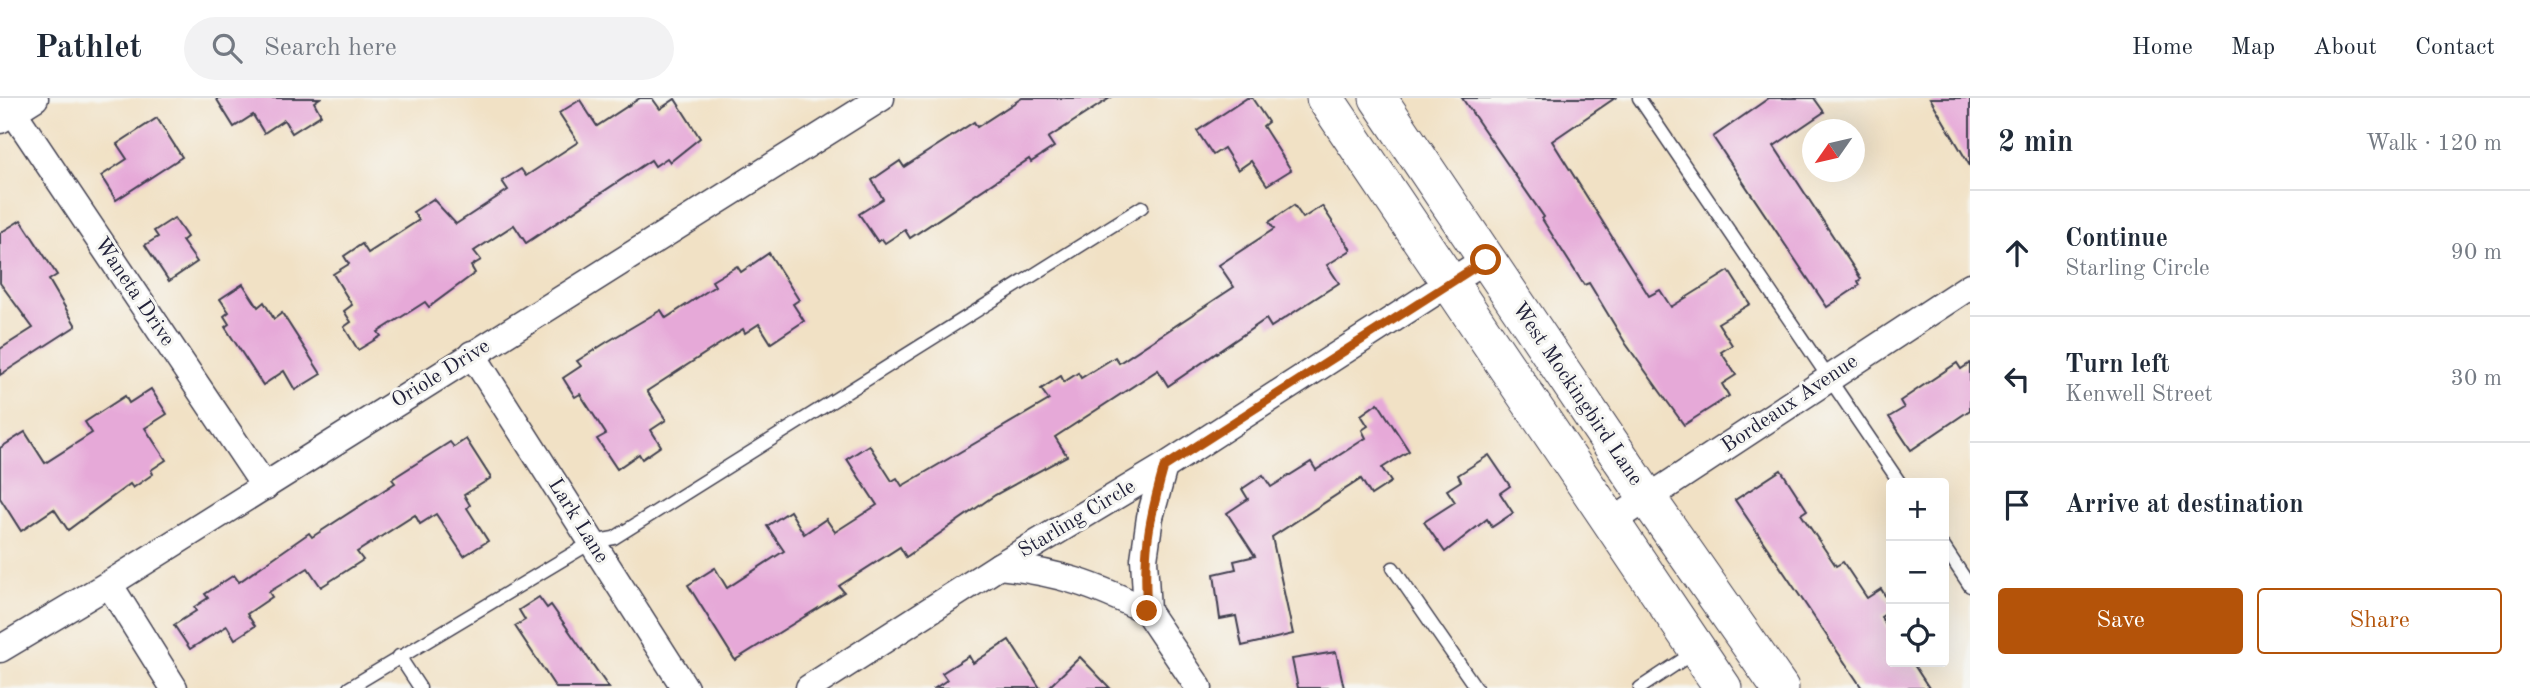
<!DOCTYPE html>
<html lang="en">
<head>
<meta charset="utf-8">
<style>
  :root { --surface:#fff; --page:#f2f2f3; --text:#1f2937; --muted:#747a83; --line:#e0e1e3; --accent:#b45309 }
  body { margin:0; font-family:"Old Standard TT",serif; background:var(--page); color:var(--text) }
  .controls { position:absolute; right:21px; bottom:21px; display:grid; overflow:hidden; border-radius:7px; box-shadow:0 7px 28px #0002 }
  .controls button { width:63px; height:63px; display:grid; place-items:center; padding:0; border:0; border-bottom:2px solid var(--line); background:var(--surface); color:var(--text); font:35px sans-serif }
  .compass { position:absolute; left:1802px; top:21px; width:63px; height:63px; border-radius:50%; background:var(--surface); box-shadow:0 7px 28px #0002; rotate:236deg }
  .stop { position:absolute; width:21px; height:21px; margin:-16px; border:5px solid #b45309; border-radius:50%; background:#fff }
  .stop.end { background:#b45309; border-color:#fff; box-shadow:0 2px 7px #0008 }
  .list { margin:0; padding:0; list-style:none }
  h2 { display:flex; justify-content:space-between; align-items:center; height:91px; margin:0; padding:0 28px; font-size:30px }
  h2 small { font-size:23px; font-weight:400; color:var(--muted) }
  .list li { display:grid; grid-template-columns:46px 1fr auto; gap:21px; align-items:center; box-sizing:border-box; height:126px; padding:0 28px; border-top:2px solid var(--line) }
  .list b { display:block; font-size:26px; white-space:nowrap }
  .list p { margin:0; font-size:23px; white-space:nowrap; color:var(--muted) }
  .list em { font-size:23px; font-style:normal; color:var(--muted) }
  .actions { display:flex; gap:14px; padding:21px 28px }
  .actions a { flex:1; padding:16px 0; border:2px solid var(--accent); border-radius:7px; text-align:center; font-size:24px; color:var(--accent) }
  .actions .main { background:var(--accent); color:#fff }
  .icon { flex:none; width:38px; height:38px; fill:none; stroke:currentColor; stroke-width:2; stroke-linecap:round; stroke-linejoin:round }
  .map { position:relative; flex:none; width:1970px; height:590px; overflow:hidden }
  header { display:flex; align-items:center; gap:42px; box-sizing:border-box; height:98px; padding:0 35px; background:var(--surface); border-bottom:2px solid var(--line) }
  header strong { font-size:33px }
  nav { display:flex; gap:38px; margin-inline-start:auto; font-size:24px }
  .search { width:490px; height:63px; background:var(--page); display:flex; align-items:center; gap:18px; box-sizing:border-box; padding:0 24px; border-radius:38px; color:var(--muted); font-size:26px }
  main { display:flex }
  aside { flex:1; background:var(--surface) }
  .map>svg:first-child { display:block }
  .building { fill:#e6a9d8 }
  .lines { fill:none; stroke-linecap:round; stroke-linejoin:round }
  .lane-casing { stroke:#413f50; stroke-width:15 }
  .street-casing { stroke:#413f50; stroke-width:29 }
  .secondary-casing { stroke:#413f50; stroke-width:39 }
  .lane { stroke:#fff; stroke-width:12 }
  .street { stroke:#fff; stroke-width:26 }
  .secondary { stroke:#fff; stroke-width:37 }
  .route { stroke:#b45309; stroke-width:9 }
  .labels { text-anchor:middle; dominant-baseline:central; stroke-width:6; stroke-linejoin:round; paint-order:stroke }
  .street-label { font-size:21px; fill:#22223b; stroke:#f6f6f2 }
</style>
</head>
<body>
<header>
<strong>Pathlet</strong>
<div class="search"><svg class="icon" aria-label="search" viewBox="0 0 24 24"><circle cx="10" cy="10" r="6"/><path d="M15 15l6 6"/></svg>Search here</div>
<nav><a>Home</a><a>Map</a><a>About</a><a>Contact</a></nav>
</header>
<main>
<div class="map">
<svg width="1970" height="590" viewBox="0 0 1970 590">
  <rect width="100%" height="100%" fill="#f6f6f2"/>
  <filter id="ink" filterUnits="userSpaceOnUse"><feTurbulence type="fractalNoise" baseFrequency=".0143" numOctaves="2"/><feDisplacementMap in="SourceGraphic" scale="14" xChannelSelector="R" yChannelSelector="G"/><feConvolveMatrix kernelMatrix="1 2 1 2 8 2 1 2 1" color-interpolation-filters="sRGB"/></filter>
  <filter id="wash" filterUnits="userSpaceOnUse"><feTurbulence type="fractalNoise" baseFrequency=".00686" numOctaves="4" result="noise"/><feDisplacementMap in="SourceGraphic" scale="28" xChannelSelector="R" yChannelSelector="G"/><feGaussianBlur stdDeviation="1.57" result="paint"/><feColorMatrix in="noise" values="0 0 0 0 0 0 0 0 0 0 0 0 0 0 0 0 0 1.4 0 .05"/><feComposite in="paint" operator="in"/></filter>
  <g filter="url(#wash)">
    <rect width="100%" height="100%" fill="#f1e1c5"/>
    <g id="blocks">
      <!-- building -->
      <g class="building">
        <path d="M 216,0 L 320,0 L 314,4 L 321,17 L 292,35 L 284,22 L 264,35 L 253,17 L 234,29 Z"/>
        <path d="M 640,0 L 652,0 L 660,11 L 675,1 L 700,40 L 670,64 L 667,60 L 655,68 L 651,62 L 526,145 L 514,127 L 474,153 L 481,162 L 471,168 L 475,175 L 429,209 L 425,204 L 378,234 L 381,238 L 358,252 L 344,229 L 351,224 L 344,213 L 352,207 L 333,176 L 349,166 L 344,158 L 362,146 L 368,155 L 419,122 L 413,114 L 433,101 L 456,126 L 508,92 L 502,83 L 521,71 L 526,78 L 578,44 L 559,15 L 580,2 L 597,28 Z"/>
        <path d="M 1022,0 L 1110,0 L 1048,40 L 1054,49 L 1031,64 L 1029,61 L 910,140 L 905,132 L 885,145 L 882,141 L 878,144 L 859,116 L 883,101 L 872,82 L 900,63 L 904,69 L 974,24 L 977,29 Z"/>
        <path d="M 1247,0 L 1252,0 L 1268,24 L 1263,28 L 1291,72 L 1267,87 L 1251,63 L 1238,72 L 1224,50 L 1213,57 L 1197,33 Z"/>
        <path d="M 1462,0 L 1615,0 L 1552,43 L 1649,198 L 1660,192 L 1671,209 L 1729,173 L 1750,206 L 1718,225 L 1732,247 L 1721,254 L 1736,277 L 1722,286 L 1729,298 L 1684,327 L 1626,246 L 1589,185 L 1584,187 L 1542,121 L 1544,119 Z"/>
        <path d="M 1769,0 L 1814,0 L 1824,14 L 1774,48 L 1861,181 L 1858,183 L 1860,187 L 1827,209 L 1713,39 Z"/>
        <path d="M 1930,0 L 1970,0 L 1970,68 Z"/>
        <path d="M 157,20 L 182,59 L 116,102 L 101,78 L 127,61 L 117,46 Z"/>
        <path d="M 1294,107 L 1303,120 L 1322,108 L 1351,152 L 1327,167 L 1339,185 L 1271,229 L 1266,221 L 1168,288 L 1158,272 L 1055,339 L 1067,358 L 995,397 L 906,459 L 900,449 L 839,488 L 844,494 L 735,562 L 688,487 L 715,470 L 727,490 L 784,453 L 767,428 L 790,413 L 804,436 L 826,421 L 835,434 L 877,407 L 847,361 L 869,347 L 892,383 L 897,380 L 902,388 L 1049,302 L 1041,291 L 1061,278 L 1064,284 L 1078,275 L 1081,280 L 1115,259 L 1119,265 L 1234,189 L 1219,167 L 1274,131 L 1269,124 Z"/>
        <path d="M 174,120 L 187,139 L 182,143 L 197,164 L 169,183 L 145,147 L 158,139 L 154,133 Z"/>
        <path d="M 21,122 L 57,177 L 49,182 L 76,228 L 0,277 L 0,251 L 33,230 L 0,185 L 0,135 Z"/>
        <path d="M 769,155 L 799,202 L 793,206 L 804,223 L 771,245 L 759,226 L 745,235 L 743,231 L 647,293 L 666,322 L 651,332 L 661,348 L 642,361 L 639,356 L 617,371 L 597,341 L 606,336 L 580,296 L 575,299 L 563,280 L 581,268 L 577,263 L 607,244 L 661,212 L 666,220 L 715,188 L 712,183 L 737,168 L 741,174 Z"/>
        <path d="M 243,186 L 258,209 L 264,204 L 274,221 L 282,215 L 321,276 L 295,292 L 284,273 L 263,287 L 225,229 L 229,226 L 224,218 L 229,214 L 220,201 Z"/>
        <path d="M 1957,265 L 1961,271 L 1970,265 L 1970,312 L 1911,352 L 1889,319 L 1904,310 L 1900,303 Z"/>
        <path d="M 151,291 L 167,316 L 145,330 L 166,362 L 151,372 L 153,376 L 133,390 L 130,386 L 68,432 L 54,411 L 21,433 L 0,400 L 0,350 L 25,334 L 45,365 L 92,335 L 85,324 L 125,298 L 129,305 Z"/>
        <path d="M 1378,305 L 1409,353 L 1382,370 L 1391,384 L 1371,397 L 1361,381 L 1272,439 L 1293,536 L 1242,548 L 1236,518 L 1220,521 L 1214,476 L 1236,471 L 1234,463 L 1255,458 L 1227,415 L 1248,401 L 1242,391 L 1263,377 L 1271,389 L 1311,364 L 1316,372 L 1366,340 L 1362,332 L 1368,328 L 1361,317 Z"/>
        <path d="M 466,341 L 491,380 L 464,397 L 470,407 L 467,410 L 488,443 L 464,458 L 436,416 L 420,426 L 415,417 L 357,454 L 363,462 L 321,489 L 308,470 L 269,494 L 272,499 L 247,516 L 255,528 L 235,541 L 227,528 L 190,551 L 174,527 L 196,513 L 194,509 L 208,500 L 205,496 L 234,477 L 239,484 L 309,435 L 312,439 L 395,385 L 392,381 L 450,344 L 454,349 Z"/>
        <path d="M 1489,357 L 1510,388 L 1500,395 L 1513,415 L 1492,429 L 1487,421 L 1445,454 L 1424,424 L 1455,404 L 1447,392 L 1461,383 L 1458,377 Z"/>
        <path d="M 1781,372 L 1807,412 L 1801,416 L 1836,468 L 1843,464 L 1867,500 L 1881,491 L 1891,507 L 1891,512 L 1881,519 L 1891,536 L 1891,564 L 1912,564 L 1929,590 L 1862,590 L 1735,402 Z"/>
        <path d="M 539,499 L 547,510 L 551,507 L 609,590 L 556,590 L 515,528 L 525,522 L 519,512 Z"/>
        <path d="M 1009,542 L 1040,590 L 935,590 L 947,582 L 942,575 L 969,558 L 973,565 Z"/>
        <path d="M 1336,554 L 1344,590 L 1298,590 L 1292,561 Z"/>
        <path d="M 1080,559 L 1110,590 L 1048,590 Z"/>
      </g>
    </g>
  </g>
  <g filter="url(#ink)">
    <use href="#blocks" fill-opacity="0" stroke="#413f50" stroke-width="2"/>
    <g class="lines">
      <defs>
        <g id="lane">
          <path d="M 1639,0 L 1900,385"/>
          <path d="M 1944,449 L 1970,488"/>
          <path d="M 1393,470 L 1476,590"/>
          <path d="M 399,558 L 420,590"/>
          <path d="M 349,590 L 592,444 L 614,440 L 1142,109"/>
          <path d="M 1640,590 L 1696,553"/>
        </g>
        <g id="street">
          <path d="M 4,0 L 265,389"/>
          <path d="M 0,22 L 35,0"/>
          <path d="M 472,256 L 685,590"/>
          <path d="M 1164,369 L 1150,419 L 1144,461 L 1147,513 L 1199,590"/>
          <path d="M 1610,425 L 1970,188"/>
          <path d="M 999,468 C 1058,474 1095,487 1147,513"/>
          <path d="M 109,486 L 174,590"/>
          <path d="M 0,551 L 109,486 L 881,0"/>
          <path d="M 809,590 L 999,468 L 1164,369 L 1486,161"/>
        </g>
        <g id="secondary">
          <path d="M 1325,0 L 1723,590"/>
          <path d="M 1378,0 L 1648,401 L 1780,590"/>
        </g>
      </defs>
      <!-- lane casing -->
      <use href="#lane" class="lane-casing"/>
      <!-- street casing -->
      <use href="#street" class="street-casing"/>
      <!-- secondary casing -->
      <use href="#secondary" class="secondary-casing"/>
      <!-- lane -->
      <use href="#lane" class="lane"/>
      <!-- street -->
      <use href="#street" class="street"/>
      <!-- secondary -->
      <use href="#secondary" class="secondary"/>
    </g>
  </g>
  <g class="lines" filter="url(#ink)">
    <!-- route -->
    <path class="route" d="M 1147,513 C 1143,455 1148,425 1164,369 L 1486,162"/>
  </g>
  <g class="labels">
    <!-- street labels -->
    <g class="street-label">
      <text transform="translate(134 194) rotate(56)">Waneta Drive</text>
      <text transform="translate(441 276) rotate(-32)">Oriole Drive</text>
      <text transform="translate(1577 296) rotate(56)">West Mockingbird Lane</text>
      <text transform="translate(1790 306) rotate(-34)">Bordeaux Avenue</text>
      <text transform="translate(1077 421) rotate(-31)">Starling Circle</text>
      <text transform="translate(578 423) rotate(58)">Lark Lane</text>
    </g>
  </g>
</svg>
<div class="controls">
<button>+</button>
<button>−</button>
<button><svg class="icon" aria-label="locate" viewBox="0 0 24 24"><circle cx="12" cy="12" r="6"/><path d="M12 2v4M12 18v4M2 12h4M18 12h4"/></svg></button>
</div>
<svg class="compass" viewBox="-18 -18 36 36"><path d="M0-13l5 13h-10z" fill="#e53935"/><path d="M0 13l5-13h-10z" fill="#747a83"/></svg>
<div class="stop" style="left:1486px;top:162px"></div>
<div class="stop end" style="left:1147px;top:513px"></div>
</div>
<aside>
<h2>2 min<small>Walk · 120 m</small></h2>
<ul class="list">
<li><svg class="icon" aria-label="ahead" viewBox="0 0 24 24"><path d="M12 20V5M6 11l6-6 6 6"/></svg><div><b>Continue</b><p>Starling Circle</p></div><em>90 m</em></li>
<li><svg class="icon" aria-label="left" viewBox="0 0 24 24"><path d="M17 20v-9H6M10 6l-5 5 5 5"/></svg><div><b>Turn left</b><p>Kenwell Street</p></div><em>30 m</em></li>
<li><svg class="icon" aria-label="arrive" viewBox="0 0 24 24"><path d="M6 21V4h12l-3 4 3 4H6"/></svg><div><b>Arrive at destination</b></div></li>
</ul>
<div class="actions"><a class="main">Save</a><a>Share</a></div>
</aside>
</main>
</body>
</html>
